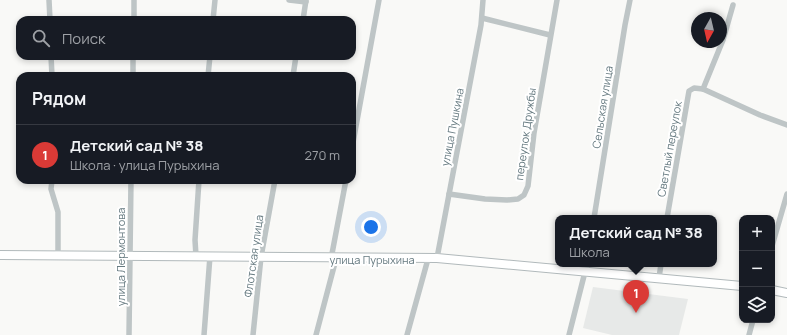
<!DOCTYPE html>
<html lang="ru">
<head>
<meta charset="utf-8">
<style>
  :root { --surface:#171b24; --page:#20242c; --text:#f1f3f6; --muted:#9ea1a6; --line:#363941; --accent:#da3a36 }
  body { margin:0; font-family:Manrope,sans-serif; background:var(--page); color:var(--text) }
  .controls { position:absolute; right:12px; bottom:12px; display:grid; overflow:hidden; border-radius:8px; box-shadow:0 2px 6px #0003 }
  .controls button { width:36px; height:36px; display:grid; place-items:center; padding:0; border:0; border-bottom:1px solid var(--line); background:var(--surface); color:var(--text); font:20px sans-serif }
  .compass { position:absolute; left:691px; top:12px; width:36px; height:36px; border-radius:50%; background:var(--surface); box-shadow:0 2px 6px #0003; rotate:188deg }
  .you { position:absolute; left:371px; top:227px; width:14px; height:14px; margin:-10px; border:3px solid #fff; border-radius:50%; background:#1a73e8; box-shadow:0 0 0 6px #1a73e833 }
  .badge { display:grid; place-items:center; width:26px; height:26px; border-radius:50%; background:var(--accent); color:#fff; font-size:13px; font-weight:700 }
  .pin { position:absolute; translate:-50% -33px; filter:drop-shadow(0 1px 2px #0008) }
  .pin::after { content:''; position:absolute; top:21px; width:14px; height:12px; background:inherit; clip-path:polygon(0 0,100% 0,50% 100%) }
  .popup { position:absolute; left:555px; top:215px; width:162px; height:52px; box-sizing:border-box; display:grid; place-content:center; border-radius:8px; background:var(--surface); filter:drop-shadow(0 1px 3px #0005); font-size:13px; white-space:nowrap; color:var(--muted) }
  .popup b { font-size:15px; color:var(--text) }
  .popup::after { content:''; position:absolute; left:50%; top:100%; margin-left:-8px; border:8px solid transparent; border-top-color:var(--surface) }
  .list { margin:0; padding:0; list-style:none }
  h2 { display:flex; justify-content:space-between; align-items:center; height:52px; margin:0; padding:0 16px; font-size:17px }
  h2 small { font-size:13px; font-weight:400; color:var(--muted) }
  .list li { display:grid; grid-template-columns:26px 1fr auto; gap:12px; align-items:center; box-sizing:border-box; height:60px; padding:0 16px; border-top:1px solid var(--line) }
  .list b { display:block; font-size:15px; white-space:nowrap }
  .list p { margin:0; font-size:13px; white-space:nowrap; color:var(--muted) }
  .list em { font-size:13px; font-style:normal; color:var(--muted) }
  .icon { flex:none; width:22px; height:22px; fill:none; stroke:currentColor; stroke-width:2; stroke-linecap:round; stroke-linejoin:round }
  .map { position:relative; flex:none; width:787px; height:335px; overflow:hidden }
  .search { position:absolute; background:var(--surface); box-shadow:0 2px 6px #0003; left:16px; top:16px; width:340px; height:44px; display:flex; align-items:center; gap:10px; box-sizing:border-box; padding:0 14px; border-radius:12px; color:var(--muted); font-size:15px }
  .panel { position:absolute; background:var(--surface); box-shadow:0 2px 6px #0003; left:16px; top:72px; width:340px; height:112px; border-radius:12px }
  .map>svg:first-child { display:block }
  .built { fill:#e7e9e8 }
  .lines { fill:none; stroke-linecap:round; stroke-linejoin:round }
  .secondary-casing { stroke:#b1b9bb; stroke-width:10 }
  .street { stroke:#bec5c6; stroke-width:5.5 }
  .secondary { stroke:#fff; stroke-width:8 }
  .labels { text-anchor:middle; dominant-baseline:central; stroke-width:4; stroke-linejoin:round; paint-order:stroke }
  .street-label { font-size:11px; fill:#667a80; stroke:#fff }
</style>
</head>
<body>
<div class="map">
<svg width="787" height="335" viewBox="0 0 787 335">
  <rect width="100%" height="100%" fill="#f9f9f7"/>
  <!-- built -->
  <path class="built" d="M 593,287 L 688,299 L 679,335 L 612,335 L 583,328 Z"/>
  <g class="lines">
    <defs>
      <g id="secondary">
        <path d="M 0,255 L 437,258 L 742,286"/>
        <path d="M 772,290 L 787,293"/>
      </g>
    </defs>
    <!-- secondary casing -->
    <use href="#secondary" class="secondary-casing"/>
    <!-- street -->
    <g class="street">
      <path d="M 49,0 L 50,20"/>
      <path d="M 289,0 L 306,2"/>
      <path d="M 482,18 L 550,35"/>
      <path d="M 134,20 L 134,0"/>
      <path d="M 213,20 L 215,0"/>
      <path d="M 303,20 L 306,0"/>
      <path d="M 51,56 L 52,76"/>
      <path d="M 133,76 L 133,56"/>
      <path d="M 208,76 L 210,56"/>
      <path d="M 293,76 L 296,56"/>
      <path d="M 703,89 L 760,115 L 787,125"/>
      <path d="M 352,148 L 379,0"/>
      <path d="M 52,180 L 51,189 L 58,212 L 58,255"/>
      <path d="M 449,194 L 485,199 L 507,200 L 518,199 L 524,195 L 528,186 L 534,133 L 557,0"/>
      <path d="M 594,218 L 625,25 L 630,0"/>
      <path d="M 667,218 L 689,91 L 694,88 L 703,89 L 723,40 L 733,5"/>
      <path d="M 772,246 L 787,194"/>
      <path d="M 196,256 L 195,240 L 199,180"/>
      <path d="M 437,258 L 481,25 L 483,0"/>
      <path d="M 331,259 L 346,180"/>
      <path d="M 659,278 L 661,264"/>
      <path d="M 129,335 L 131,180"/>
      <path d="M 204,335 L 210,256"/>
      <path d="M 253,335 L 261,257 L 275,180"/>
      <path d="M 316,335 L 336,259"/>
      <path d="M 407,335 L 428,259"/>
      <path d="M 569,335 L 587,264"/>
      <path d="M 749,335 L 753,320"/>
    </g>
    <!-- secondary -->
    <use href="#secondary" class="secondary"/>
  </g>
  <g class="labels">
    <!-- street labels -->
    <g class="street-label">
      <text transform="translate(602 107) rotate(-81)">Сельская улица</text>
      <text transform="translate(452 127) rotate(-79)">улица Пушкина</text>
      <text transform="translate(525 134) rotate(-82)">переулок Дружбы</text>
      <text transform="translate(669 149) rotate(-80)">Светлый переулок</text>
      <text transform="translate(253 256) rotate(-82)">Флотская улица</text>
      <text transform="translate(120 257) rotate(-90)">улица Лермонтова</text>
      <text x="372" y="259">улица Пурыхина</text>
    </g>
  </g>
</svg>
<div class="controls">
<button>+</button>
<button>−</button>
<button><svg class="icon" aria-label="layers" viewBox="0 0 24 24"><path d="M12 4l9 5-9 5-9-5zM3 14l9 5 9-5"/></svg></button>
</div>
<svg class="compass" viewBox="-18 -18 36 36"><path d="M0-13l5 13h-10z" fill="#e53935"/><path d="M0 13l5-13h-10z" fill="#9ea1a6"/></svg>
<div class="you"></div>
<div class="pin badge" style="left:636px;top:313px">1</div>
<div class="popup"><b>Детский сад № 38</b>Школа</div>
<div class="search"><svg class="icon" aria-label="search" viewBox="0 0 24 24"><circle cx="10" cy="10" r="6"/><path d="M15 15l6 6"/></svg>Поиск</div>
<section class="panel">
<h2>Рядом<small></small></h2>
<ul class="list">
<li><span class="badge">1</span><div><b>Детский сад № 38</b><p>Школа · улица Пурыхина</p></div><em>270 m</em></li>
</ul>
</section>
</div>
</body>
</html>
